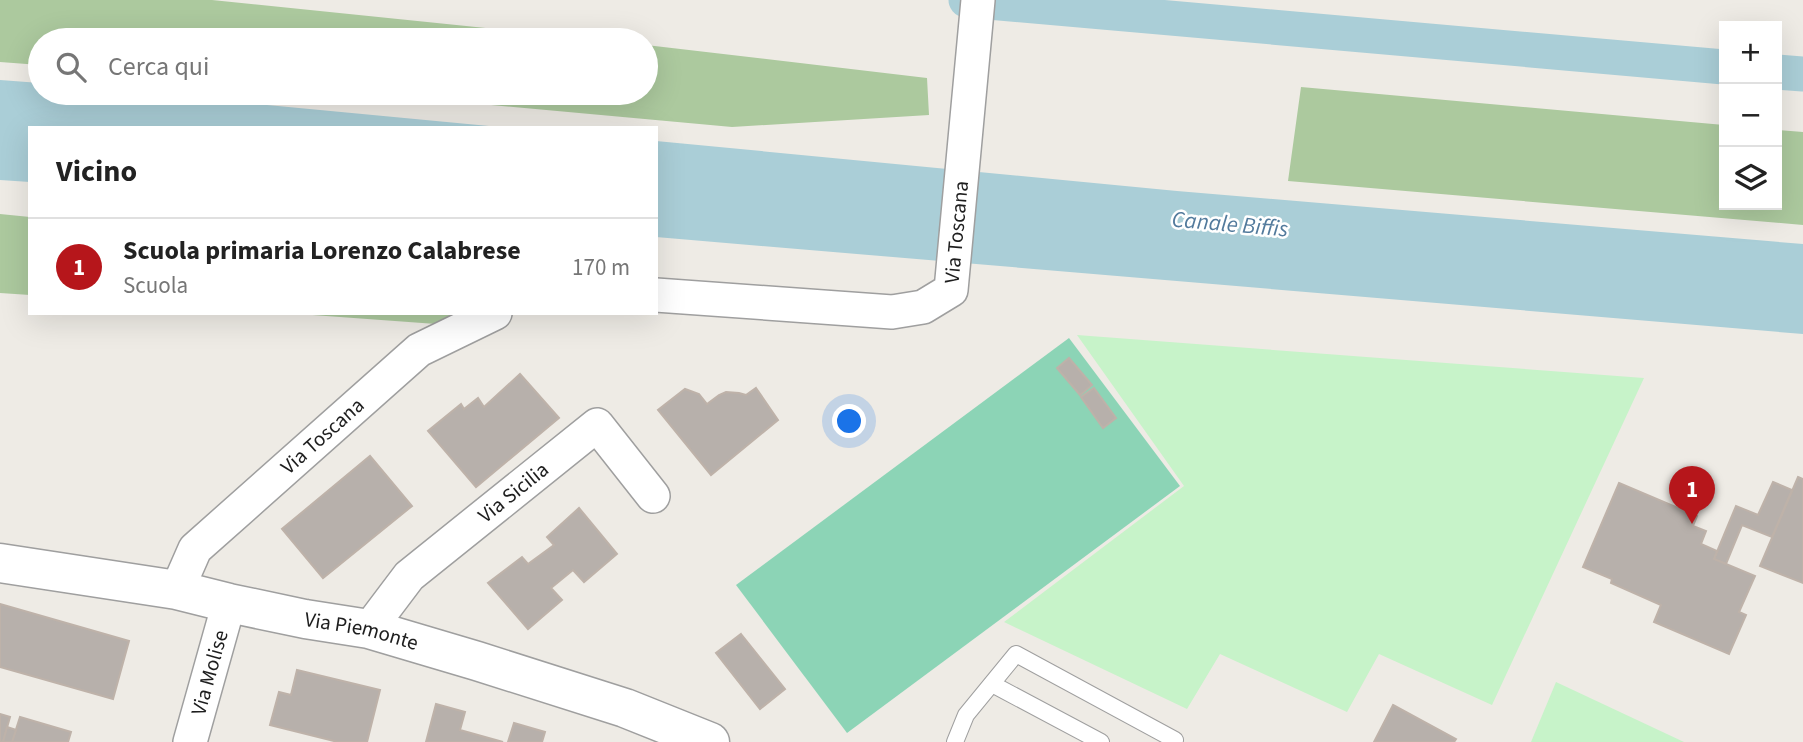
<!DOCTYPE html>
<html lang="it">
<head>
<meta charset="utf-8">
<style>
  :root { --surface:#fff; --page:#f6f6f6; --text:#222; --muted:#767676; --line:#e0e0e0; --accent:#b6161b }
  body { margin:0; font-family:"Source Sans 3",sans-serif; background:var(--page); color:var(--text) }
  .controls { position:absolute; right:21px; top:21px; display:grid; overflow:hidden; border-radius:0px; box-shadow:0 7px 28px #0002 }
  .controls button { width:63px; height:63px; display:grid; place-items:center; padding:0; border:0; border-bottom:2px solid var(--line); background:var(--surface); color:var(--text); font:35px sans-serif }
  .you { position:absolute; left:850px; top:422px; width:24px; height:24px; margin:-18px; border:5px solid #fff; border-radius:50%; background:#1a73e8; box-shadow:0 0 0 10px #1a73e833 }
  .badge { display:grid; place-items:center; width:46px; height:46px; border-radius:50%; background:var(--accent); color:#fff; font-size:23px; font-weight:700 }
  .pin { position:absolute; translate:-50% -58px; filter:drop-shadow(0 2px 4px #0008) }
  .pin::after { content:''; position:absolute; top:37px; width:24px; height:21px; background:inherit; clip-path:polygon(0 0,100% 0,50% 100%) }
  .list { margin:0; padding:0; list-style:none }
  h2 { display:flex; justify-content:space-between; align-items:center; height:91px; margin:0; padding:0 28px; font-size:30px }
  h2 small { font-size:23px; font-weight:400; color:var(--muted) }
  .list li { display:grid; grid-template-columns:46px 1fr auto; gap:21px; align-items:center; box-sizing:border-box; height:98px; padding:0 28px; border-top:2px solid var(--line) }
  .list b { display:block; font-size:26px; white-space:nowrap }
  .list p { margin:0; font-size:23px; white-space:nowrap; color:var(--muted) }
  .list em { font-size:23px; font-style:normal; color:var(--muted) }
  .icon { flex:none; width:38px; height:38px; fill:none; stroke:currentColor; stroke-width:2; stroke-linecap:round; stroke-linejoin:round }
  .map { position:relative; flex:none; width:1803px; height:742px; overflow:hidden }
  .search { position:absolute; background:var(--surface); box-shadow:0 7px 28px #0002; left:28px; top:28px; width:630px; height:77px; display:flex; align-items:center; gap:18px; box-sizing:border-box; padding:0 24px; border-radius:38px; color:var(--muted); font-size:26px }
  .panel { position:absolute; background:var(--surface); box-shadow:0 7px 28px #0002; left:28px; top:126px; width:630px; height:189px; border-radius:0px }
  .map>svg:first-child { display:block }
  .forest { fill:#acc99e }
  .park { fill:#c7f3c9 }
  .pitch { fill:#8cd4b6 }
  .water { fill:#aaced7 }
  .lines { fill:none; stroke-linecap:round; stroke-linejoin:round }
  .canal { stroke:#aaced7; stroke-width:35 }
  .building { fill:#b7b0ab; stroke:#beb2a9; stroke-width:2 }
  .service-casing { stroke:#9f9f9f; stroke-width:18 }
  .minor-casing { stroke:#9f9f9f; stroke-width:36 }
  .tertiary-casing { stroke:#9f9f9f; stroke-width:41 }
  .service { stroke:#fff; stroke-width:16 }
  .minor { stroke:#fff; stroke-width:33 }
  .tertiary { stroke:#fff; stroke-width:38 }
  .labels { text-anchor:middle; dominant-baseline:central; stroke-width:5; stroke-linejoin:round; paint-order:stroke }
  .street-label { font-size:21px; fill:#1e1e1e; stroke:#fff }
  .water-label { font-size:23px; font-style:italic; fill:#527a9c; stroke:#fff }
</style>
</head>
<body>
<div class="map">
<svg width="1803" height="742" viewBox="0 0 1803 742">
  <rect width="100%" height="100%" fill="#eeebe5"/>
  <!-- forest -->
  <g class="forest">
    <path d="M 0,0 L 212,0 L 602,40 L 40,40 L 40,65 L 0,62 Z"/>
    <path d="M 646,45 L 927,78 L 929,115 L 732,127 L 361,93 L 646,93 Z"/>
    <path d="M 1301,87 L 1724,125 L 1724,205 L 1777,205 L 1777,130 L 1803,132 L 1803,225 L 1288,181 Z"/>
    <path d="M 0,214 L 30,217 L 30,295 L 0,293 Z"/>
    <path d="M 285,313 L 454,313 L 436,324 Z"/>
  </g>
  <!-- park -->
  <g class="park">
    <path d="M 1077,335 L 1644,378 L 1492,705 L 1379,654 L 1347,712 L 1220,654 L 1187,709 L 1004,622 L 1184,486 Z"/>
    <path d="M 1556,682 L 1684,742 L 1531,742 Z"/>
  </g>
  <!-- pitch -->
  <path class="pitch" d="M 1069,338 L 1180,486 L 847,733 L 736,585 Z"/>
  <!-- water -->
  <g class="water">
    <path d="M 0,80 L 40,83 L 40,93 L 140,93 L 511,128 L 30,128 L 30,182 L 0,180 Z"/>
    <path d="M 656,141 L 1177,191 L 1803,244 L 1803,334 L 656,237 Z"/>
  </g>
  <g class="lines">
    <!-- canal -->
    <g class="canal">
      <path d="M 966,0 L 1724,67"/>
      <path d="M 1777,72 L 1803,74"/>
    </g>
  </g>
  <!-- building -->
  <g class="building">
    <path d="M 1069,358 L 1092,385 L 1080,395 L 1057,368 Z"/>
    <path d="M 520,374 L 559,418 L 476,487 L 428,431 L 461,404 L 464,409 L 478,398 L 484,407 Z"/>
    <path d="M 756,388 L 778,420 L 711,475 L 658,410 L 685,389 L 699,394 L 707,404 L 719,395 L 726,392 L 739,393 L 746,395 Z"/>
    <path d="M 1094,388 L 1116,418 L 1103,428 L 1081,397 Z"/>
    <path d="M 370,456 L 412,506 L 323,578 L 282,529 Z"/>
    <path d="M 1798,477 L 1803,479 L 1803,583 L 1760,566 Z"/>
    <path d="M 1773,482 L 1792,490 L 1772,537 L 1742,525 L 1726,564 L 1714,559 L 1736,506 L 1758,515 Z"/>
    <path d="M 1619,483 L 1697,516 L 1693,526 L 1706,531 L 1701,544 L 1717,551 L 1714,559 L 1755,576 L 1739,612 L 1746,615 L 1729,654 L 1654,622 L 1661,605 L 1611,583 L 1612,579 L 1583,567 Z"/>
    <path d="M 579,508 L 617,554 L 584,582 L 573,570 L 551,588 L 562,600 L 528,629 L 488,583 L 522,557 L 528,564 L 554,545 L 547,537 Z"/>
    <path d="M 0,604 L 129,641 L 113,699 L 0,667 Z"/>
    <path d="M 741,634 L 785,689 L 760,709 L 716,653 Z"/>
    <path d="M 297,670 L 380,690 L 367,742 L 338,742 L 270,725 L 279,692 L 291,695 Z"/>
    <path d="M 436,704 L 465,712 L 460,730 L 503,742 L 426,742 Z"/>
    <path d="M 1393,705 L 1456,739 L 1454,742 L 1374,742 Z"/>
    <path d="M 0,714 L 10,717 L 3,742 L 0,742 Z"/>
    <path d="M 20,717 L 71,732 L 68,742 L 12,742 Z"/>
    <path d="M 514,723 L 545,732 L 542,742 L 508,742 Z"/>
    <path d="M 7,727 L 16,730 L 12,742 L 3,742 Z"/>
  </g>
  <g class="lines">
    <defs>
      <g id="service">
        <path d="M 992,684 L 1101,742"/>
        <path d="M 955,742 L 966,715 L 1016,654 L 1175,740 L 1174,742"/>
      </g>
      <g id="minor">
        <path id="s1" d="M 656,295 L 892,312 L 923,307 L 951,290 L 978,0"/>
        <path id="s2" d="M 177,590 L 195,549 L 419,350 L 495,313"/>
        <path id="s3" d="M 369,629 L 409,576 L 597,425 L 653,496"/>
        <path id="s4" d="M 190,742 L 229,603"/>
      </g>
      <g id="tertiary">
        <path id="s5" d="M 0,563 L 177,590 L 229,603 L 305,619 L 369,629 L 477,661 L 625,708 L 710,742"/>
      </g>
    </defs>
    <!-- service casing -->
    <use href="#service" class="service-casing"/>
    <!-- minor casing -->
    <use href="#minor" class="minor-casing"/>
    <!-- tertiary casing -->
    <use href="#tertiary" class="tertiary-casing"/>
    <!-- service -->
    <use href="#service" class="service"/>
    <!-- minor -->
    <use href="#minor" class="minor"/>
    <!-- tertiary -->
    <use href="#tertiary" class="tertiary"/>
  </g>
  <g class="labels">
    <!-- street labels -->
    <g class="street-label">
      <text stroke="none"><textPath href="#s1" startOffset="359">Via Toscana</textPath></text>
      <text stroke="none"><textPath href="#s2" startOffset="215">Via Toscana</textPath></text>
      <text stroke="none"><textPath href="#s3" startOffset="200">Via Sicilia</textPath></text>
      <text stroke="none"><textPath href="#s5" startOffset="368">Via Piemonte</textPath></text>
      <text stroke="none"><textPath href="#s4" startOffset="72">Via Molise</textPath></text>
    </g>
    <!-- water labels -->
    <g class="water-label">
      <text transform="translate(1230 224) rotate(5)">Canale Biffis</text>
    </g>
  </g>
</svg>
<div class="controls">
<button>+</button>
<button>−</button>
<button><svg class="icon" aria-label="layers" viewBox="0 0 24 24"><path d="M12 4l9 5-9 5-9-5zM3 14l9 5 9-5"/></svg></button>
</div>
<div class="you"></div>
<div class="pin badge" style="left:1692px;top:524px">1</div>
<div class="search"><svg class="icon" aria-label="search" viewBox="0 0 24 24"><circle cx="10" cy="10" r="6"/><path d="M15 15l6 6"/></svg>Cerca qui</div>
<section class="panel">
<h2>Vicino<small></small></h2>
<ul class="list">
<li><span class="badge">1</span><div><b>Scuola primaria Lorenzo Calabrese</b><p>Scuola</p></div><em>170 m</em></li>
</ul>
</section>
</div>
</body>
</html>
